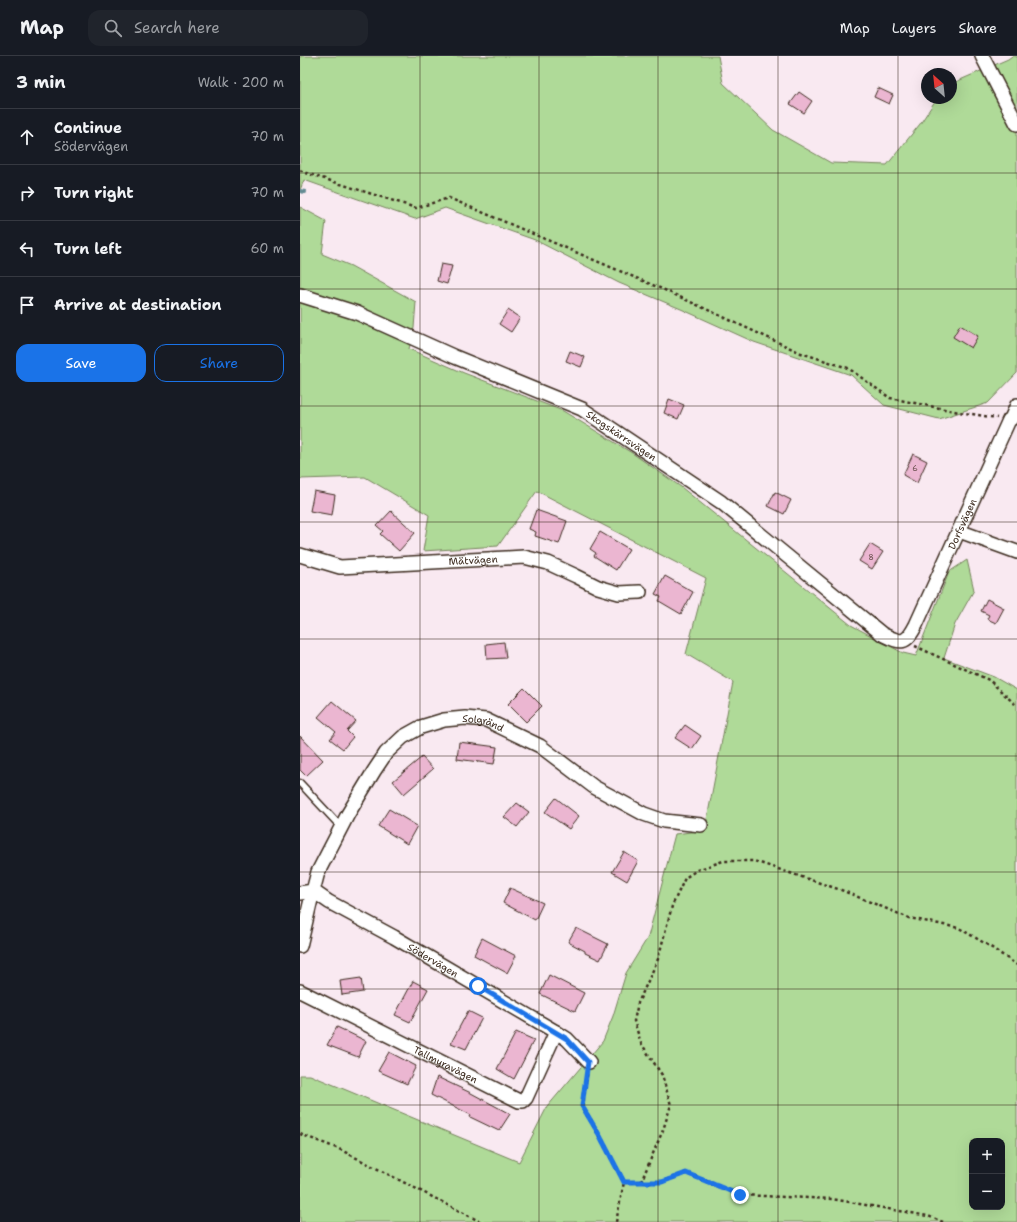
<!DOCTYPE html>
<html lang="en">
<head>
<meta charset="utf-8">
<style>
  :root { --surface:#171b24; --page:#20242c; --text:#f1f3f6; --muted:#9ea1a6; --line:#363941; --accent:#1a73e8 }
  body { margin:0; font-family:"Shantell Sans",sans-serif; background:var(--page); color:var(--text) }
  .controls { position:absolute; right:12px; bottom:12px; display:grid; overflow:hidden; border-radius:8px; box-shadow:0 4px 16px #0002 }
  .controls button { width:36px; height:36px; display:grid; place-items:center; padding:0; border:0; border-bottom:1px solid var(--line); background:var(--surface); color:var(--text); font:20px sans-serif }
  .compass { position:absolute; left:621px; top:12px; width:36px; height:36px; border-radius:50%; background:var(--surface); box-shadow:0 4px 16px #0002; rotate:333deg }
  .stop { position:absolute; width:12px; height:12px; margin:-9px; border:3px solid #1a73e8; border-radius:50%; background:#fff }
  .stop.end { background:#1a73e8; border-color:#fff; box-shadow:0 1px 4px #0008 }
  .list { margin:0; padding:0; list-style:none }
  h2 { display:flex; justify-content:space-between; align-items:center; height:52px; margin:0; padding:0 16px; font-size:17px }
  h2 small { font-size:13px; font-weight:400; color:var(--muted) }
  .list li { display:grid; grid-template-columns:26px 1fr auto; gap:12px; align-items:center; box-sizing:border-box; height:56px; padding:0 16px; border-top:1px solid var(--line) }
  .list b { display:block; font-size:15px; white-space:nowrap }
  .list p { margin:0; font-size:13px; white-space:nowrap; color:var(--muted) }
  .list em { font-size:13px; font-style:normal; color:var(--muted) }
  .actions { display:flex; gap:8px; padding:12px 16px }
  .actions a { flex:1; padding:9px 0; border:1px solid var(--accent); border-radius:12px; text-align:center; font-size:14px; color:var(--accent) }
  .actions .main { background:var(--accent); color:#fff }
  .icon { flex:none; width:22px; height:22px; fill:none; stroke:currentColor; stroke-width:2; stroke-linecap:round; stroke-linejoin:round }
  .map { position:relative; flex:none; width:717px; height:1166px; overflow:hidden }
  header { display:flex; align-items:center; gap:24px; box-sizing:border-box; height:56px; padding:0 20px; background:var(--surface); border-bottom:1px solid var(--line) }
  header strong { font-size:19px }
  nav { display:flex; gap:22px; margin-inline-start:auto; font-size:14px }
  .search { width:280px; height:36px; background:var(--page); display:flex; align-items:center; gap:10px; box-sizing:border-box; padding:0 14px; border-radius:12px; color:var(--muted); font-size:15px }
  main { display:flex }
  aside { flex:1; background:var(--surface) }
  .map>svg:first-child { display:block }
  .green { fill:#afda98; stroke:#75825b; fill-rule:evenodd }
  .lines { fill:none; stroke-linecap:round; stroke-linejoin:round }
  .stream { stroke:#648b92; stroke-width:4 }
  .building { fill:#ebb6d1; stroke:#3b2a1e }
  .service-casing { stroke:#3b2a1e; stroke-width:9 }
  .minor-casing { stroke:#3b2a1e; stroke-width:16 }
  .path { stroke:#3b2a1e; stroke-width:2.5; stroke-dasharray:3 3; stroke-linecap:butt }
  .service { stroke:#fff; stroke-width:6 }
  .minor { stroke:#fff; stroke-width:13 }
  .route { stroke:#1a73e8; stroke-width:5 }
  .grid { fill:none; stroke:#3b2a1e; stroke-width:1; stroke-opacity:0.55 }
  .labels { text-anchor:middle; dominant-baseline:central; stroke-width:3; stroke-linejoin:round; paint-order:stroke }
  .number-label { font-size:8px; fill:#674d4b }
  .street-label { font-size:10px; fill:#3b2a1e; stroke:#fff }
</style>
</head>
<body>
<header>
<strong>Map</strong>
<div class="search"><svg class="icon" aria-label="search" viewBox="0 0 24 24"><circle cx="10" cy="10" r="6"/><path d="M15 15l6 6"/></svg>Search here</div>
<nav><a>Map</a><a>Layers</a><a>Share</a></nav>
</header>
<main>
<aside>
<h2>3 min<small>Walk · 200 m</small></h2>
<ul class="list">
<li><svg class="icon" aria-label="ahead" viewBox="0 0 24 24"><path d="M12 20V5M6 11l6-6 6 6"/></svg><div><b>Continue</b><p>Södervägen</p></div><em>70 m</em></li>
<li><svg class="icon" aria-label="right" viewBox="0 0 24 24"><path d="M7 20v-9h11M14 6l5 5-5 5"/></svg><div><b>Turn right</b></div><em>70 m</em></li>
<li><svg class="icon" aria-label="left" viewBox="0 0 24 24"><path d="M17 20v-9H6M10 6l-5 5 5 5"/></svg><div><b>Turn left</b></div><em>60 m</em></li>
<li><svg class="icon" aria-label="arrive" viewBox="0 0 24 24"><path d="M6 21V4h12l-3 4 3 4H6"/></svg><div><b>Arrive at destination</b></div></li>
</ul>
<div class="actions"><a class="main">Save</a><a>Share</a></div>
</aside>
<div class="map">
<svg width="717" height="1166" viewBox="0 0 717 1166">
  <rect width="100%" height="100%" fill="#f9e9f1"/>
  <filter id="ink" filterUnits="userSpaceOnUse"><feTurbulence type="fractalNoise" baseFrequency=".025" numOctaves="2"/><feDisplacementMap in="SourceGraphic" scale="8" xChannelSelector="R" yChannelSelector="G"/><feConvolveMatrix kernelMatrix="1 2 1 2 8 2 1 2 1" color-interpolation-filters="sRGB"/></filter>
  <g filter="url(#ink)">
    <!-- green -->
    <g class="green">
      <path d="M 0,0 L 418,0 L 423,27 L 473,74 L 531,107 L 587,109 L 620,68 L 637,42 L 651,42 L 651,28 L 708,3 L 712,0 L 717,0 L 717,317 L 688,347 L 639,363 L 584,349 L 551,319 L 454,286 L 381,253 L 319,227 L 235,184 L 145,152 L 115,163 L 4,124 L 0,134 Z"/>
      <path d="M 0,151 L 26,165 L 22,198 L 51,210 L 116,246 L 114,272 L 109,293 L 164,317 L 263,355 L 332,397 L 381,431 L 551,569 L 603,597 L 616,600 L 649,516 L 667,504 L 674,534 L 655,568 L 644,602 L 694,621 L 717,634 L 717,1166 L 0,1166 L 0,1019 L 10,1019 L 219,1106 L 247,1051 L 303,985 L 313,960 L 326,917 L 348,881 L 375,778 L 406,774 L 407,763 L 433,626 L 386,598 L 406,522 L 237,435 L 198,490 L 123,495 L 129,459 L 65,421 L 0,423 ZM 672,1085 L 702,1085 L 702,1151 L 672,1151 Z"/>
    </g>
    <g class="lines">
      <!-- stream -->
      <path class="stream" d="M 0,135 L 5,136"/>
    </g>
    <!-- building -->
    <g class="building">
      <path d="M 578,32 L 593,39 L 589,48 L 574,41 Z"/>
      <path d="M 499,36 L 512,45 L 504,57 L 490,48 Z"/>
      <path d="M 141,208 L 152,210 L 147,228 L 137,225 Z"/>
      <path d="M 208,254 L 220,262 L 211,276 L 199,268 Z"/>
      <path d="M 660,269 L 678,280 L 671,292 L 653,281 Z"/>
      <path d="M 270,295 L 285,301 L 281,311 L 266,305 Z"/>
      <path d="M 369,343 L 384,349 L 378,363 L 364,357 Z"/>
      <path d="M 613,398 L 627,405 L 617,427 L 603,419 Z"/>
      <path d="M 14,435 L 35,439 L 32,459 L 10,455 Z"/>
      <path d="M 475,436 L 491,444 L 484,458 L 468,450 Z"/>
      <path d="M 236,454 L 267,465 L 259,488 L 235,480 L 236,476 L 229,473 Z"/>
      <path d="M 91,455 L 115,477 L 99,495 L 80,478 L 83,475 L 77,470 Z"/>
      <path d="M 300,476 L 329,493 L 316,514 L 294,500 L 296,497 L 290,493 Z"/>
      <path d="M 570,488 L 583,496 L 572,513 L 559,505 Z"/>
      <path d="M 365,520 L 393,536 L 381,558 L 359,545 L 361,541 L 355,538 Z"/>
      <path d="M 687,543 L 704,552 L 696,567 L 687,563 L 689,559 L 681,555 Z"/>
      <path d="M 204,586 L 206,602 L 187,603 L 186,588 Z"/>
      <path d="M 224,632 L 242,650 L 226,666 L 208,648 Z"/>
      <path d="M 32,645 L 56,665 L 47,675 L 53,681 L 43,693 L 30,683 L 36,676 L 18,661 Z"/>
      <path d="M 385,669 L 401,680 L 392,693 L 375,682 Z"/>
      <path d="M 0,680 L 23,704 L 6,720 L 0,714 Z"/>
      <path d="M 159,686 L 197,691 L 194,708 L 157,703 Z"/>
      <path d="M 122,701 L 133,713 L 104,738 L 93,725 Z"/>
      <path d="M 256,742 L 279,760 L 269,773 L 245,756 Z"/>
      <path d="M 217,747 L 229,756 L 217,771 L 204,761 Z"/>
      <path d="M 89,753 L 117,770 L 107,788 L 78,770 Z"/>
      <path d="M 324,796 L 338,805 L 327,825 L 312,816 Z"/>
      <path d="M 210,832 L 243,847 L 235,864 L 203,847 Z"/>
      <path d="M 276,872 L 308,888 L 300,904 L 285,897 L 285,895 L 268,886 Z"/>
      <path d="M 182,882 L 216,900 L 207,917 L 174,899 Z"/>
      <path d="M 249,919 L 284,937 L 275,955 L 240,938 Z"/>
      <path d="M 61,922 L 63,936 L 42,939 L 40,925 Z"/>
      <path d="M 113,925 L 128,933 L 110,966 L 95,959 Z"/>
      <path d="M 168,955 L 182,962 L 166,993 L 151,987 Z"/>
      <path d="M 37,971 L 66,985 L 58,1001 L 27,989 Z"/>
      <path d="M 216,976 L 234,984 L 214,1023 L 197,1013 Z"/>
      <path d="M 89,996 L 116,1010 L 107,1028 L 78,1015 Z"/>
      <path d="M 137,1021 L 171,1037 L 210,1058 L 199,1075 L 170,1061 L 171,1059 L 131,1039 Z"/>
    </g>
    <g class="lines">
      <defs>
        <path id="service" d="M 0,727 L 41,771"/>
        <g id="minor">
          <path d="M 682,0 L 717,68"/>
          <path id="s1" d="M 0,239 L 57,257 L 155,301 L 282,353 L 421,446 L 582,578 C 601,587 605,590 616,569 L 709,364 L 711,363 L 717,349"/>
          <path d="M 659,475 L 717,496"/>
          <path id="s2" d="M 0,499 L 40,511 L 224,501 L 248,507 L 276,520 L 298,531 L 319,537 L 340,536"/>
          <path id="s3" d="M 0,837 L 13,835 L 18,816 L 48,758 L 74,715 L 86,697 L 103,681 L 121,671 L 144,664 L 165,662 L 186,664 L 240,690 L 294,731 L 344,758 L 364,765 L 401,769"/>
          <path id="s4" d="M 0,890 L 13,835 L 29,846 L 94,881 L 256,976 L 267,983 L 289,1006"/>
          <path id="s5" d="M 0,935 L 219,1045 L 223,1045 L 226,1042 L 256,976"/>
        </g>
      </defs>
      <!-- service casing -->
      <use href="#service" class="service-casing"/>
      <!-- minor casing -->
      <use href="#minor" class="minor-casing"/>
      <!-- path -->
      <g class="path">
        <path d="M 0,114 L 6,117 L 116,152 L 149,142 L 369,236 L 501,297 L 548,312 L 590,342 L 659,356 L 697,362"/>
        <path d="M 615,590 L 689,624 L 717,650"/>
        <path d="M 287,1018 L 282,1050 L 300,1080 L 324,1126 L 362,1126 L 386,1117 L 440,1139 L 532,1143 L 628,1160 L 643,1166"/>
        <path d="M 0,1078 L 39,1093 L 181,1166"/>
        <path d="M 341,1126 L 363,1074 L 371,1049 L 362,1019 L 341,987 L 334,965 L 338,947 L 358,903 L 372,850 L 385,822 L 397,814 L 423,805 L 454,805 L 541,834 L 609,862 L 659,872 L 686,888 L 717,909"/>
        <path d="M 316,1166 L 324,1126"/>
      </g>
      <!-- service -->
      <use href="#service" class="service"/>
      <!-- minor -->
      <use href="#minor" class="minor"/>
    </g>
  </g>
  <g class="lines" filter="url(#ink)">
    <!-- route -->
    <path class="route" d="M 178,930 L 267,983 L 288,1006 L 282,1050 L 300,1080 L 324,1126 L 362,1126 L 386,1117 L 440,1139"/>
  </g>
  <!-- grid -->
  <path class="grid" d="M 120,0 L 120,1166M 239,0 L 239,1166M 358,0 L 358,1166M 478,0 L 478,1166M 598,0 L 598,1166M 0,117 L 717,117M 0,233 L 717,233M 0,350 L 717,350M 0,466 L 717,466M 0,583 L 717,583M 0,700 L 717,700M 0,816 L 717,816M 0,933 L 717,933M 0,1049 L 717,1049"/>
  <g class="labels">
    <!-- number labels -->
    <g class="number-label">
      <text x="615" y="412">6</text>
      <text x="571" y="501">8</text>
    </g>
    <!-- street labels -->
    <g class="street-label">
      <text stroke="none"><textPath href="#s1" startOffset="352">Skogskärrsvägen</textPath></text>
      <text stroke="none"><textPath href="#s1" startOffset="834">Dorfsvägen</textPath></text>
      <text stroke="none"><textPath href="#s2" startOffset="175">Mätvägen</textPath></text>
      <text stroke="none"><textPath href="#s3" startOffset="278">Solgränd</textPath></text>
      <text stroke="none"><textPath href="#s4" startOffset="195">Södervägen</textPath></text>
      <text stroke="none"><textPath href="#s5" startOffset="163">Tallmyravägen</textPath></text>
    </g>
  </g>
</svg>
<div class="controls">
<button>+</button>
<button>−</button>
</div>
<svg class="compass" viewBox="-18 -18 36 36"><path d="M0-13l5 13h-10z" fill="#e53935"/><path d="M0 13l5-13h-10z" fill="#9ea1a6"/></svg>
<div class="stop" style="left:178px;top:930px"></div>
<div class="stop end" style="left:440px;top:1139px"></div>
</div>
</main>
</body>
</html>
